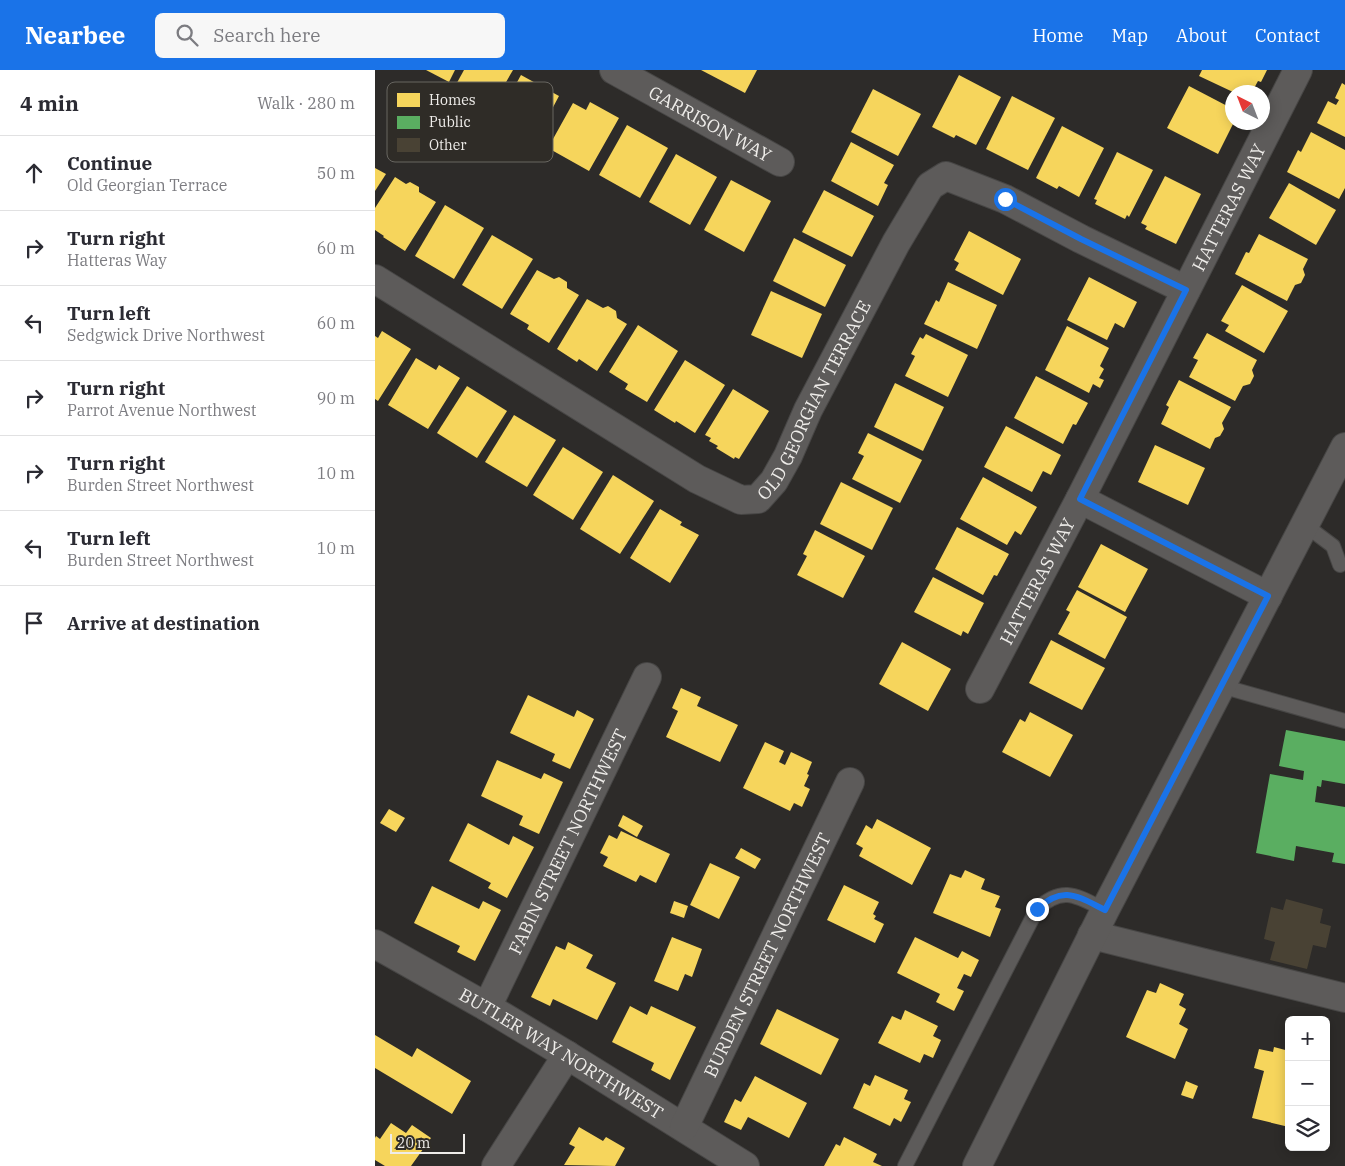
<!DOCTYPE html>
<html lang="en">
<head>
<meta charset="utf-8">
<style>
  :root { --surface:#fff; --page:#f7f7f7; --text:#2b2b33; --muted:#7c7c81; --line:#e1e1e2; --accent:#1a73e8 }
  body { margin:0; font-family:"IBM Plex Serif",serif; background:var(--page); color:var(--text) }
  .controls { position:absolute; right:15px; bottom:15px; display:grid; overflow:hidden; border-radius:8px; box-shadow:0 2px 12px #0003 }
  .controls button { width:45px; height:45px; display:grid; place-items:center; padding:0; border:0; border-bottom:1px solid var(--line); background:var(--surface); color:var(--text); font:25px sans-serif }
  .compass { position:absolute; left:850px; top:15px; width:45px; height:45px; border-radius:50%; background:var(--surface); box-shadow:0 2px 12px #0003; rotate:318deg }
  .scale { position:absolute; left:15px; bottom:12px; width:75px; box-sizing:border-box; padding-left:5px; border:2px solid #eeece9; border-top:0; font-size:14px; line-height:18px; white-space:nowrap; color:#eeece9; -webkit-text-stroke:4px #2f2c27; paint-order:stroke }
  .stop { position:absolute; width:15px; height:15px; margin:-11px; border:4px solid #1a73e8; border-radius:50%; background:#fff }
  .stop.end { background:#1a73e8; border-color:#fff; box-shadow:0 1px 5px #0008 }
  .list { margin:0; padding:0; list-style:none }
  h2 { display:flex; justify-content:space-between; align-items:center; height:65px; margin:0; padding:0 20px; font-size:21px }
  h2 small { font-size:16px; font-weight:400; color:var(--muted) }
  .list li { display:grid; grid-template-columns:32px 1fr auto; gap:15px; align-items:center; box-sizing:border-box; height:75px; padding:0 20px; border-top:1px solid var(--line) }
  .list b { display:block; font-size:19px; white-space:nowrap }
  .list p { margin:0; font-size:16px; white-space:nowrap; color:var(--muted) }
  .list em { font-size:16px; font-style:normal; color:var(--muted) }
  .icon { flex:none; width:28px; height:28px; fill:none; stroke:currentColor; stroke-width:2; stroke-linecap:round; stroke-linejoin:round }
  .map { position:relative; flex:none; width:970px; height:1096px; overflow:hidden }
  header { display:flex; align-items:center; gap:30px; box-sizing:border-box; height:70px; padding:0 25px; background:var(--accent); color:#fff }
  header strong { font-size:24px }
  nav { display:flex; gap:28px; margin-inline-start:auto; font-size:18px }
  .search { width:350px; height:45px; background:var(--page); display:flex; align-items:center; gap:12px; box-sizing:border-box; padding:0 18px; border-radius:8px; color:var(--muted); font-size:19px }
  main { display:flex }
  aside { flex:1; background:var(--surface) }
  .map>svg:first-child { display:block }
  .homes { fill:#f6d55c }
  .public { fill:#5aae61 }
  .building { fill:#494234 }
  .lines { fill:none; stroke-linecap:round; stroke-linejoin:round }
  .service-casing { stroke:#474645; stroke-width:16 }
  .minor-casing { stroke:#474645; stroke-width:30 }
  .service { stroke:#5d5b5a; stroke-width:14 }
  .minor { stroke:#5d5b5a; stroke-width:28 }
  .route { stroke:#1a73e8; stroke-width:6 }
  .labels { text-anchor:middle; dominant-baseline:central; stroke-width:5; stroke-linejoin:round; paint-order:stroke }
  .street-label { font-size:18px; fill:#eeece9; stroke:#2f2c27 }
  .key { fill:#2f2c27; stroke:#686661; stroke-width:1 }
  .key-label { font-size:14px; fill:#eeece9 }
</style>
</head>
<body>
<header>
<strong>Nearbee</strong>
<div class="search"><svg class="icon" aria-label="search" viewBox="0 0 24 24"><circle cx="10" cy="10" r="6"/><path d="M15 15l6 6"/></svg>Search here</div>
<nav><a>Home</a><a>Map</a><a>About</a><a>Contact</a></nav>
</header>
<main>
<aside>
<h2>4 min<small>Walk · 280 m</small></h2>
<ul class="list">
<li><svg class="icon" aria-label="ahead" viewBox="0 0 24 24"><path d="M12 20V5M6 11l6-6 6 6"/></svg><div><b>Continue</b><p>Old Georgian Terrace</p></div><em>50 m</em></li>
<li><svg class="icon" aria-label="right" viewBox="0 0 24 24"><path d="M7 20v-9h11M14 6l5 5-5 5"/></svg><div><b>Turn right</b><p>Hatteras Way</p></div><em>60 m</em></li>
<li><svg class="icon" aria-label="left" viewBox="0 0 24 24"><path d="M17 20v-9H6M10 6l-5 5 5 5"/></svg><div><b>Turn left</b><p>Sedgwick Drive Northwest</p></div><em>60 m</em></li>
<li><svg class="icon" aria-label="right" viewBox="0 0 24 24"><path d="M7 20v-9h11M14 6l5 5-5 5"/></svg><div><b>Turn right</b><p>Parrot Avenue Northwest</p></div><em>90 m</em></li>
<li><svg class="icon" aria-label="right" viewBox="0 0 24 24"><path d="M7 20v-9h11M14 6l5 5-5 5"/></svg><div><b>Turn right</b><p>Burden Street Northwest</p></div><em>10 m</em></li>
<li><svg class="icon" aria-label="left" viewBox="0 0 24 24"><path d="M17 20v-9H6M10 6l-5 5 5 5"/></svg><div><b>Turn left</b><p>Burden Street Northwest</p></div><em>10 m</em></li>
<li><svg class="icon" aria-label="arrive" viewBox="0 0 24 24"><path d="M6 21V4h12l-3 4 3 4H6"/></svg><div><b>Arrive at destination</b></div></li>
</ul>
</aside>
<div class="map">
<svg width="970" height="1096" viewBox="0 0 970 1096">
  <rect width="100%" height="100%" fill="#2d2b29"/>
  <!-- homes -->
  <g class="homes">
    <path d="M 51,0 L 80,0 L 74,12 Z"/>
    <path d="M 89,0 L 138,0 L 109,50 L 73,29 Z"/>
    <path d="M 326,0 L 382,0 L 370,23 Z"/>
    <path d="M 827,0 L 892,0 L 886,12 L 883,11 L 877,22 L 858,22 L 824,6 Z"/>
    <path d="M 146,5 L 184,26 L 160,71 L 121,50 Z"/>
    <path d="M 584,5 L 626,27 L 601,75 L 581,65 L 579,68 L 557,57 Z"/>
    <path d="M 967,13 L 970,15 L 970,67 L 942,53 L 953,31 L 961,35 L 964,30 L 960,28 Z"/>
    <path d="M 814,16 L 858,39 L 858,52 L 859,52 L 843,84 L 792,58 Z"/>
    <path d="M 498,19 L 546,44 L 523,86 L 476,62 Z"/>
    <path d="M 637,26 L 680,48 L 653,100 L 611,79 Z"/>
    <path d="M 215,32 L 244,48 L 214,101 L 173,78 L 198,33 L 211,40 Z"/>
    <path d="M 252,55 L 293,78 L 265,128 L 224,105 Z"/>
    <path d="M 687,56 L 729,78 L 704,127 L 684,116 L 682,119 L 661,108 Z"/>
    <path d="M 936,62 L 970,80 L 970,118 L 964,129 L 912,102 L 923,80 L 926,82 Z"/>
    <path d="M 476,72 L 519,95 L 509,113 L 513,115 L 503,136 L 456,111 Z"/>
    <path d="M 742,82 L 778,100 L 754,147 L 752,145 L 750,149 L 720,134 L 722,130 L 719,129 Z"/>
    <path d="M 301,84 L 342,107 L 315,155 L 274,132 Z"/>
    <path d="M 0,98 L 11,104 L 0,121 Z"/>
    <path d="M 790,106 L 826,124 L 801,174 L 770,159 L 772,156 L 766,153 Z"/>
    <path d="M 20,107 L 31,114 L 35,112 L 44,117 L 44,122 L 61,132 L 30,181 L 8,167 L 9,166 L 0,160 L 0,138 Z"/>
    <path d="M 356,110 L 396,131 L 369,182 L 329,160 Z"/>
    <path d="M 914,113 L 961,140 L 941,175 L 894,148 Z"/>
    <path d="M 449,120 L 499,146 L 477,187 L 427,162 Z"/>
    <path d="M 70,135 L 109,158 L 79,209 L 40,186 Z"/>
    <path d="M 594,161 L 646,189 L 628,225 L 580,200 L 584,193 L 579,190 Z"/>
    <path d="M 884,164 L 933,189 L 928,199 L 930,205 L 926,213 L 920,215 L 912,231 L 860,204 L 871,182 L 874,183 Z"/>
    <path d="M 117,165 L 158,189 L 127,239 L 87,215 Z"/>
    <path d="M 419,168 L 471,195 L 450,237 L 398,211 Z"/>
    <path d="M 162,200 L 179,209 L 184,207 L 192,212 L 192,218 L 204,225 L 174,273 L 152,259 L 154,255 L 135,244 Z"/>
    <path d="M 714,207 L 762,232 L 749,258 L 740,253 L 732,270 L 692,250 Z"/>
    <path d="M 573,212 L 622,235 L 602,279 L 549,254 L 561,230 L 564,232 Z"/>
    <path d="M 867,215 L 913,241 L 889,283 L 850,261 L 854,255 L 846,251 Z"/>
    <path d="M 396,221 L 447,244 L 427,288 L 376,265 Z"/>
    <path d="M 212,229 L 228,238 L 233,236 L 241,241 L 242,248 L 252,254 L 222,301 L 204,289 L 202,292 L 182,279 Z"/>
    <path d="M 263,255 L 303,281 L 272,332 L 250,319 L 253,314 L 234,302 Z"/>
    <path d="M 692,256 L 734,278 L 725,296 L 729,299 L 724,308 L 729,310 L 725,318 L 718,314 L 714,323 L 670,300 Z"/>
    <path d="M 7,261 L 36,279 L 3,331 L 0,329 L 0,266 L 3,268 Z"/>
    <path d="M 832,263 L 882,290 L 877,300 L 879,306 L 875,314 L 868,316 L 860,331 L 814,307 L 823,290 L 818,288 Z"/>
    <path d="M 551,264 L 593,285 L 573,327 L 530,306 L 540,286 L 536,284 L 545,267 L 548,269 Z"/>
    <path d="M 41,288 L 61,300 L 64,295 L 85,308 L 53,359 L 13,335 Z"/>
    <path d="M 310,290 L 350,315 L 320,363 L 301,351 L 300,353 L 279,340 Z"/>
    <path d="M 661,306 L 713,333 L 701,355 L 698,354 L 688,374 L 639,348 Z"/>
    <path d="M 804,310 L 856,337 L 847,353 L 849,359 L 845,366 L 840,368 L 835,379 L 786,354 L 794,337 L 791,335 Z"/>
    <path d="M 520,313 L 569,337 L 548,381 L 499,357 Z"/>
    <path d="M 92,316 L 132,341 L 102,388 L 62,363 Z"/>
    <path d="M 358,319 L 394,341 L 364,389 L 360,387 L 359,389 L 341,378 L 343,376 L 334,371 L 336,368 L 330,365 Z"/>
    <path d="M 139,345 L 181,370 L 152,417 L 110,392 Z"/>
    <path d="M 631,356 L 686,385 L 676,405 L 668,401 L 657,422 L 609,397 Z"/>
    <path d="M 493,363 L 547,390 L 525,433 L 477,409 L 489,386 L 483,383 Z"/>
    <path d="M 780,375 L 830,398 L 813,435 L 763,412 Z"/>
    <path d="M 188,377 L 228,402 L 198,450 L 158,425 Z"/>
    <path d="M 238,405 L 279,431 L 245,484 L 205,459 Z"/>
    <path d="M 608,407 L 662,437 L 646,465 L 640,461 L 632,475 L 585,449 Z"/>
    <path d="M 466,412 L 518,438 L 497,480 L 445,454 Z"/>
    <path d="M 285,439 L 307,452 L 305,455 L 324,465 L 295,513 L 255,488 Z"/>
    <path d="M 582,457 L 634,484 L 622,506 L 619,505 L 608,525 L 560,499 Z"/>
    <path d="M 440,460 L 490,486 L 468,528 L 422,505 L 432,486 L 428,484 Z"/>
    <path d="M 726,474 L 773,499 L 750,542 L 703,517 Z"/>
    <path d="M 558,507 L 609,533 L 593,564 L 588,561 L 586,566 L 539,542 Z"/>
    <path d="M 702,520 L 752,547 L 730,589 L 683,564 L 695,542 L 691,540 Z"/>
    <path d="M 676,570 L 730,598 L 707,640 L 654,613 Z"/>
    <path d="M 527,572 L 576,599 L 553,641 L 504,614 Z"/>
    <path d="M 306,618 L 326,627 L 322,636 L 363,655 L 345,692 L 291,667 L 303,641 L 297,638 Z"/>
    <path d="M 153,625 L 199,647 L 202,640 L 219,649 L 195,699 L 177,691 L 180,684 L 135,663 Z"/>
    <path d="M 655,642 L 698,665 L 675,707 L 627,682 L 645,649 L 650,652 Z"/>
    <path d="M 390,672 L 409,681 L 404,692 L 410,695 L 416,682 L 437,692 L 432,704 L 434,705 L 429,716 L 435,719 L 427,737 L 419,733 L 415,741 L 368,718 Z"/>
    <path d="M 122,690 L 166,709 L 169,703 L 188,712 L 164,764 L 144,755 L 148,746 L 106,726 Z"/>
    <path d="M 14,739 L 30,748 L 21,762 L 5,753 Z"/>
    <path d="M 248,745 L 268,756 L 262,767 L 243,756 Z"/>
    <path d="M 502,749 L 556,778 L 537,815 L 484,786 L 488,778 L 481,774 L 491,755 L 497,759 Z"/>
    <path d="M 93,753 L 134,775 L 138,766 L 159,777 L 132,828 L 113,818 L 116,813 L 74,791 Z"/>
    <path d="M 246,761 L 295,784 L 281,813 L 265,805 L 261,812 L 228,796 L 233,787 L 225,783 L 234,765 L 242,769 Z"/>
    <path d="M 366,778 L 386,789 L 380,799 L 360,788 Z"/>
    <path d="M 335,793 L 365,807 L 344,849 L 315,835 Z"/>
    <path d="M 590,800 L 610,809 L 606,819 L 625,826 L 620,837 L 626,839 L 615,867 L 558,843 L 575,804 L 586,808 Z"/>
    <path d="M 469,815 L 504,832 L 498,844 L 501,846 L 499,849 L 509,854 L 500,873 L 452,850 Z"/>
    <path d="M 57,816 L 104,839 L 108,831 L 126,840 L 100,891 L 82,882 L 85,876 L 39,853 Z"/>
    <path d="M 299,831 L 313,836 L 309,848 L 295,843 Z"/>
    <path d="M 297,867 L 327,879 L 317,907 L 310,904 L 303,921 L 279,911 Z"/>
    <path d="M 540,867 L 583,888 L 587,881 L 604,890 L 596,907 L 589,904 L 582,918 L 589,921 L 579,941 L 561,932 L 565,924 L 522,903 Z"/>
    <path d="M 193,872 L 218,885 L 211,898 L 241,913 L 222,950 L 178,929 L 175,936 L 156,927 L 181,876 L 190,880 Z"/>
    <path d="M 785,913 L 809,924 L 804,935 L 811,939 L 804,954 L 813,959 L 800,989 L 751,967 L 772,920 L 781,923 Z"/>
    <path d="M 255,936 L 272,945 L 276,936 L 321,957 L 295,1010 L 276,1000 L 279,993 L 237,972 Z"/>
    <path d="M 402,939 L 464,969 L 446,1005 L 385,974 Z"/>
    <path d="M 530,940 L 563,956 L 558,966 L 566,970 L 558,988 L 549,984 L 545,993 L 503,973 L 517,946 L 526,950 Z"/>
    <path d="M 0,965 L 37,987 L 42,978 L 96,1011 L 77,1044 L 0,998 Z"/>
    <path d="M 899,977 L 914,981 L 914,1057 L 877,1048 L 889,1001 L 879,998 L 884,979 L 898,982 Z"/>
    <path d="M 500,1005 L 533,1020 L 529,1029 L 536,1032 L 526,1052 L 519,1048 L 515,1056 L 478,1038 L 489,1013 L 495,1016 Z"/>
    <path d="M 380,1006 L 432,1033 L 414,1068 L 373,1047 L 366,1060 L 349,1052 L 360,1029 L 366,1032 Z"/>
    <path d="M 811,1011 L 823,1016 L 818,1029 L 806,1025 Z"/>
    <path d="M 16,1053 L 31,1063 L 37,1055 L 56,1068 L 36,1096 L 10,1096 L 0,1090 L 0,1068 L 1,1066 L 5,1069 Z"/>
    <path d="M 204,1057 L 228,1071 L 231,1067 L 250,1078 L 240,1096 L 189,1095 L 200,1077 L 194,1074 Z"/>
    <path d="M 469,1067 L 502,1084 L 498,1092 L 507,1096 L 449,1096 L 461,1074 L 465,1076 Z"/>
  </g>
  <!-- public -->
  <path class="public" d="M 911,660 L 970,671 L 970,714 L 947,710 L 946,717 L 942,716 L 940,732 L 970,737 L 970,794 L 957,792 L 959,783 L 921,776 L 919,791 L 881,783 L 895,704 L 928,710 L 929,701 L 904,696 Z"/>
  <!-- building -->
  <path class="building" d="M 911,829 L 948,839 L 945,853 L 956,856 L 951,878 L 938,875 L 932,899 L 895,890 L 900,872 L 889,869 L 896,837 L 908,840 Z"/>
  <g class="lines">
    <defs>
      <g id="service">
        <path d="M 930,455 L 958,476 L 965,495"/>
        <path d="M 846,616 L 970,651"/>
        <path d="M 530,1096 L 662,839 C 688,815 702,826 730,840"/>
      </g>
      <g id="minor">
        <path id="s1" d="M 239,0 L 405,92"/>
        <path id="s2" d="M 0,209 L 322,409 L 366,430 L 383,429 L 399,411 L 413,386 L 433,340 L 521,173 L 555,116 L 571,106 L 630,129 L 706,169 L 811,220"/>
        <path d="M 705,429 L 893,526"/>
        <path id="s3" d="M 605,619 L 705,429 L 923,0"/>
        <path d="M 717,865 L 970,928"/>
        <path id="s4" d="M 0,874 L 112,937 L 192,985 L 370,1096"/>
        <path id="s5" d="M 112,937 L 272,607"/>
        <path id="s6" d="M 309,1057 L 475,712"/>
        <path d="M 121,1096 L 192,985"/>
        <path d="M 602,1096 L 730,840 L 970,377"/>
      </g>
    </defs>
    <!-- service casing -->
    <use href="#service" class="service-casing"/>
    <!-- minor casing -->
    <use href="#minor" class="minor-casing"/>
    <!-- service -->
    <use href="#service" class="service"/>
    <!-- minor -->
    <use href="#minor" class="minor"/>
  </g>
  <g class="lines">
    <!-- route -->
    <path class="route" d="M 630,129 L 706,169 L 811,220 L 705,429 L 893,526 L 730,840 C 702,826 688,815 662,839"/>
  </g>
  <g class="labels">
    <!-- street labels -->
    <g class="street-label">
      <text stroke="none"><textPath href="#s1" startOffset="110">GARRISON WAY</textPath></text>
      <text stroke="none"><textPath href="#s3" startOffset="542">HATTERAS WAY</textPath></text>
      <text stroke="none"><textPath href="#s2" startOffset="559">OLD GEORGIAN TERRACE</textPath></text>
      <text stroke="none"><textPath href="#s3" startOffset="122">HATTERAS WAY</textPath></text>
      <text stroke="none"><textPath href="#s5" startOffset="184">FABIN STREET NORTHWEST</textPath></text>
      <text stroke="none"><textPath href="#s6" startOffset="191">BURDEN STREET NORTHWEST</textPath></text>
      <text stroke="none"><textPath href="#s4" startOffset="216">BUTLER WAY NORTHWEST</textPath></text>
    </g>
  </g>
  <!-- legend -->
  <rect x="12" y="12" width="166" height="80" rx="8" class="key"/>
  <rect x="22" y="23" width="23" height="14" fill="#f6d55c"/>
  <rect x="22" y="46" width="23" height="13" fill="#5aae61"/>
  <rect x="22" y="68" width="23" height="14" fill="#494234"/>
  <g class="key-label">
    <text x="54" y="35">Homes</text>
    <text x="54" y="57">Public</text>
    <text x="54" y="80">Other</text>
  </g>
</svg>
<div class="controls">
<button>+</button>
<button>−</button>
<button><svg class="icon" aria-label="layers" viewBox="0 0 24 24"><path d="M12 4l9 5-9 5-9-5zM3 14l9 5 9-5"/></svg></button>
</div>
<svg class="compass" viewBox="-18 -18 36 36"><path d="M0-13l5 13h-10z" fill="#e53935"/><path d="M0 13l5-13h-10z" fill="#7c7c81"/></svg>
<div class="scale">20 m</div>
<div class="stop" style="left:630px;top:129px"></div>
<div class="stop end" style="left:662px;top:839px"></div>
</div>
</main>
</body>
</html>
